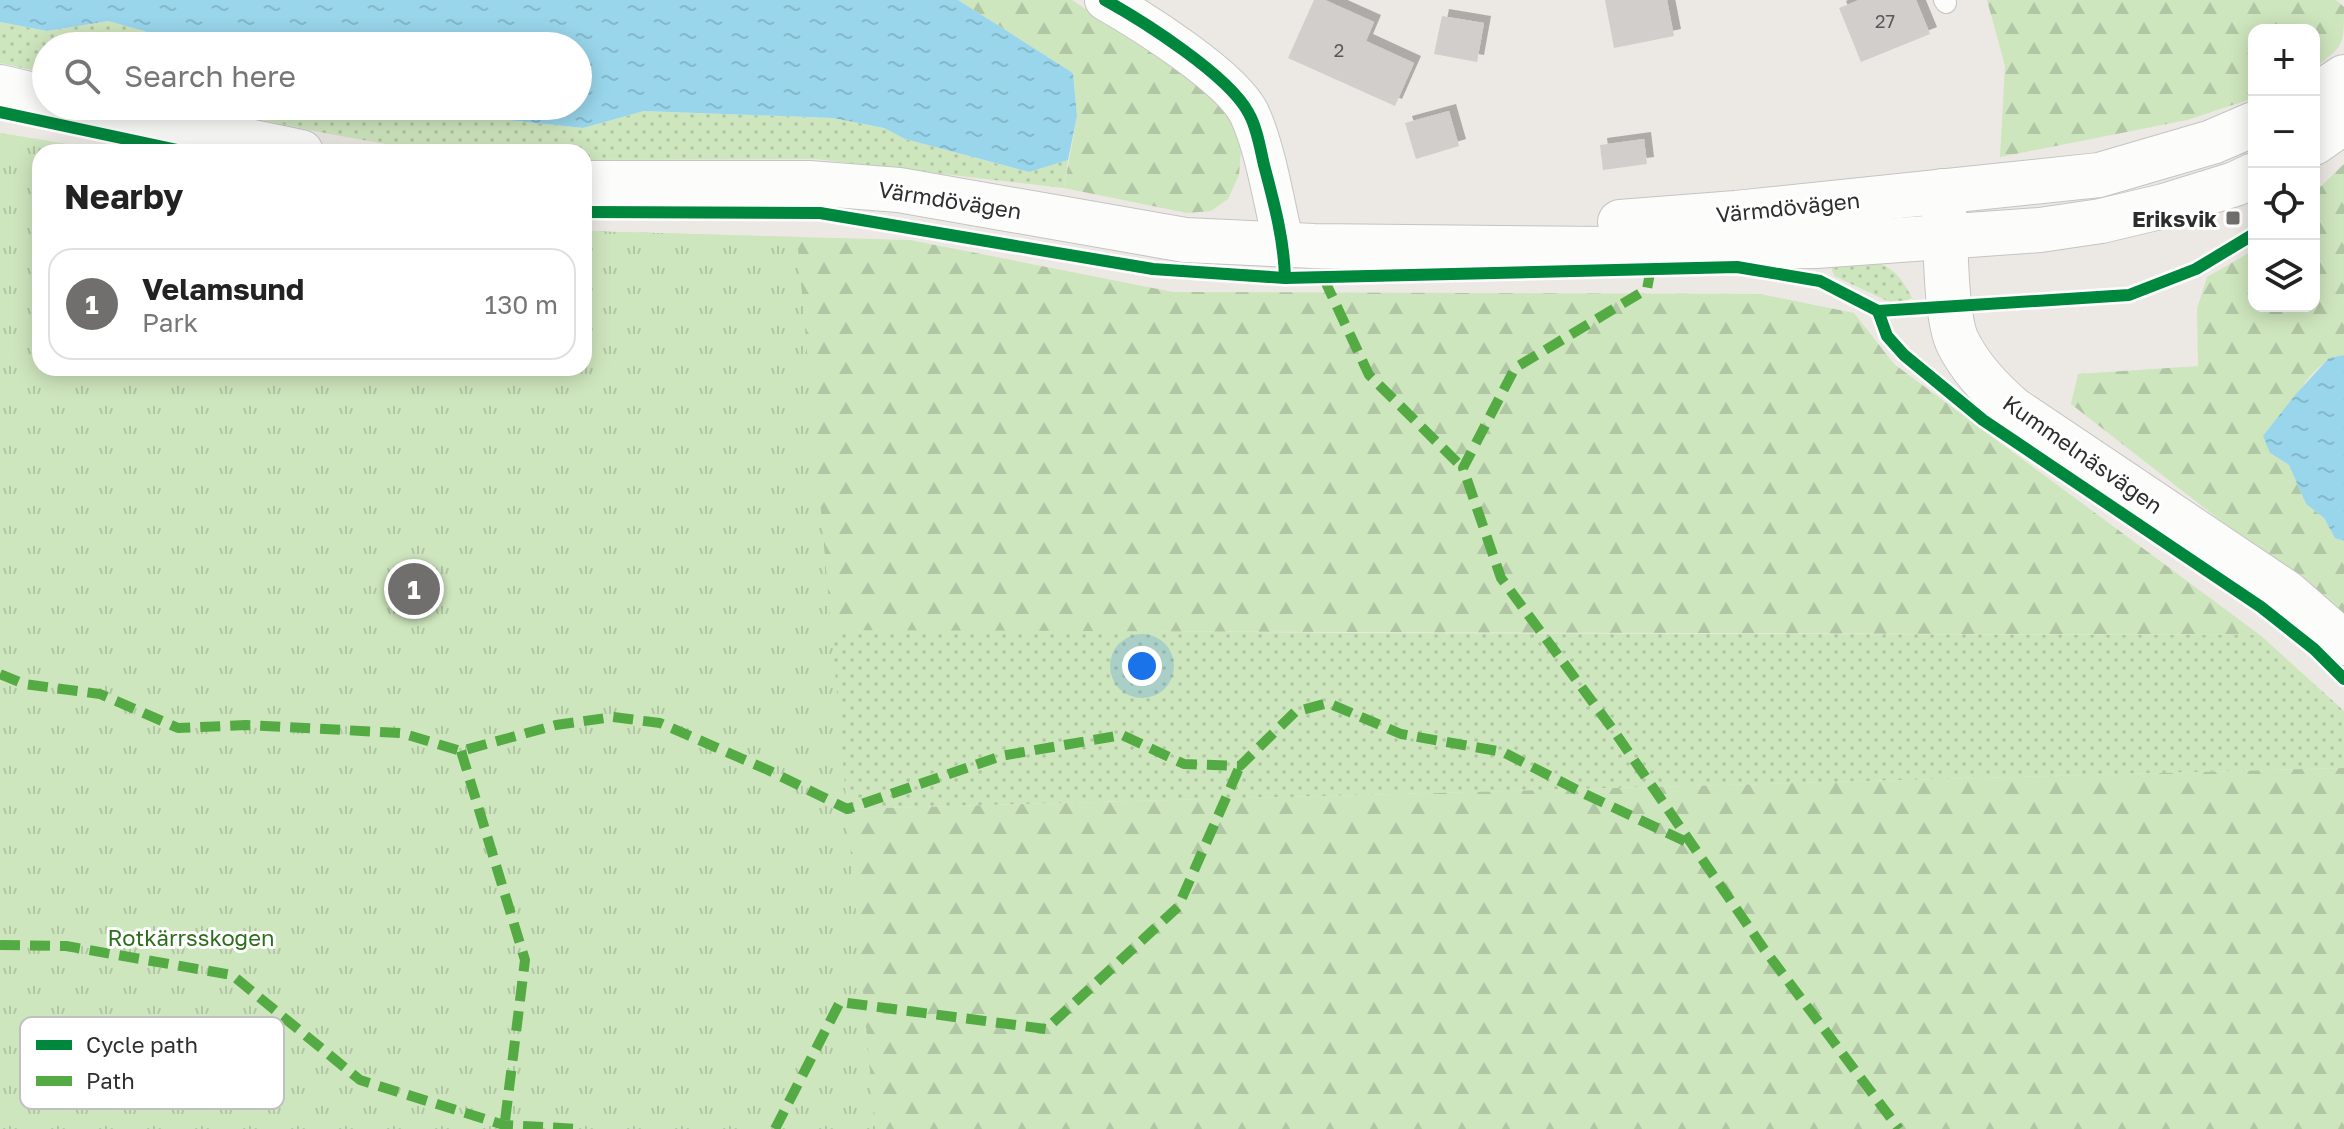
<!DOCTYPE html>
<html lang="en">
<head>
<meta charset="utf-8">
<style>
  :root { --surface:#fff; --page:#f2f2f2; --text:#222; --muted:#767676; --line:#e0e0e0; --accent:#706f6e }
  body { margin:0; font-family:"Golos Text",sans-serif; background:var(--page); color:var(--text) }
  .controls { position:absolute; right:24px; top:24px; display:grid; overflow:hidden; border-radius:16px; box-shadow:0 4px 20px #0003 }
  .controls button { width:72px; height:72px; display:grid; place-items:center; padding:0; border:0; border-bottom:2px solid var(--line); background:var(--surface); color:var(--text); font:40px sans-serif }
  .you { position:absolute; left:1142px; top:666px; width:28px; height:28px; margin:-20px; border:6px solid #fff; border-radius:50%; background:#1a73e8; box-shadow:0 0 0 12px #1a73e833 }
  .badge { display:grid; place-items:center; width:52px; height:52px; border-radius:50%; background:var(--accent); color:#fff; font-size:26px; font-weight:700 }
  .pin { position:absolute; translate:-50% -50%; border:4px solid #fff; box-shadow:0 2px 8px #0006 }
  .list { margin:0; padding:0; list-style:none }
  h2 { display:flex; justify-content:space-between; align-items:center; height:104px; margin:0; padding:0 32px; font-size:34px }
  h2 small { font-size:26px; font-weight:400; color:var(--muted) }
  .list li { display:grid; grid-template-columns:52px 1fr auto; gap:24px; align-items:center; box-sizing:border-box; height:112px; margin:0 16px 16px; padding:0 16px; border:2px solid var(--line); border-radius:24px }
  .list b { display:block; font-size:30px; white-space:nowrap }
  .list p { margin:0; font-size:26px; white-space:nowrap; color:var(--muted) }
  .list em { font-size:26px; font-style:normal; color:var(--muted) }
  .icon { flex:none; width:44px; height:44px; fill:none; stroke:currentColor; stroke-width:2; stroke-linecap:round; stroke-linejoin:round }
  .map { position:relative; flex:none; width:2344px; height:1129px; overflow:hidden }
  .search { position:absolute; background:var(--surface); box-shadow:0 4px 20px #0003; left:32px; top:32px; width:560px; height:88px; display:flex; align-items:center; gap:20px; box-sizing:border-box; padding:0 28px; border-radius:44px; color:var(--muted); font-size:30px }
  .panel { position:absolute; background:var(--surface); box-shadow:0 4px 20px #0003; left:32px; top:144px; width:560px; height:232px; border-radius:24px }
  .map>svg:first-child { display:block }
  .grass { fill:url(#grass-dots) }
  .forest { fill:url(#forest-firs) }
  .park { fill:url(#park-tufts) }
  .water { fill:url(#water-ripples) }
  .building { fill:#d1cecb; filter:url(#shadow) }
  .lines { fill:none; stroke-linecap:round; stroke-linejoin:round }
  .service-casing { stroke:#c5c4c5; stroke-width:22 }
  .minor-casing { stroke:#c5c4c5; stroke-width:42 }
  .tertiary-casing { stroke:#c5c4c5; stroke-width:46 }
  .secondary-casing { stroke:#c5c4c5; stroke-width:46 }
  .service { stroke:#fcfcfb; stroke-width:20 }
  .minor { stroke:#fcfcfb; stroke-width:40 }
  .tertiary { stroke:#fcfcfb; stroke-width:44 }
  .secondary { stroke:#fcfcfb; stroke-width:44 }
  .quiet { stroke:#54ab44; stroke-width:10; stroke-dasharray:20 10; stroke-linecap:butt }
  .cycleway-casing { stroke:#fff; stroke-width:17 }
  .cycleway { stroke:#00873e; stroke-width:12 }
  .poi-dot { fill:#706f6e; stroke:#fff; stroke-width:3 }
  .labels { text-anchor:middle; dominant-baseline:central; stroke-width:6; stroke-linejoin:round; paint-order:stroke }
  .number-label { font-size:18px; fill:#585857 }
  .street-label { font-size:22px; fill:#2e2e2e; stroke:#fff }
  .poi-label { font-size:22px; font-weight:bold; fill:#2e2e2e; stroke:#fff; text-anchor:end }
  .park-label { font-size:22px; fill:#2c6e1b; stroke:#fff }
  .key { fill:#fff; stroke:#c0c0c0; stroke-width:2 }
  .key-label { font-size:22px; fill:#2e2e2e }
</style>
</head>
<body>
<div class="map">
<svg width="2344" height="1129" viewBox="0 0 2344 1129">
  <defs>
    <pattern id="grass-dots" width="8" height="8" patternUnits="userSpaceOnUse" patternTransform="scale(2)"><rect width="8" height="8" fill="#cee6be"/><path d="M2 2h.1M6 6h.1" fill="none" stroke="#b1c6a4" stroke-width="1.8" stroke-linecap="round"/></pattern>
    <pattern id="forest-firs" width="22" height="20" patternUnits="userSpaceOnUse" patternTransform="scale(2)"><rect width="22" height="20" fill="#cee6be"/><path d="M5 1l3.5 6h-7zM16 11l3.5 6h-7z" fill="#b1c6a4"/></pattern>
    <pattern id="park-tufts" width="24" height="20" patternUnits="userSpaceOnUse" patternTransform="scale(2)"><rect width="24" height="20" fill="#cee6be"/><path d="M3 7l-1-3M5 7V3M7 7l1-3M15 17l-1-3M17 17v-4M19 17l1-3" fill="none" stroke="#b1c6a4"/></pattern>
    <pattern id="water-ripples" width="26" height="14" patternUnits="userSpaceOnUse" patternTransform="scale(2)"><rect width="26" height="14" fill="#99d6ec"/><path d="M2 4q2-2 4 0t4 0M15 11q2-2 4 0t4 0" fill="none" stroke="#84b8cb"/></pattern>
    <filter id="shadow"><feDropShadow dx="7" dy="-7" stdDeviation="0" flood-color="#0004"/></filter>
  </defs>
  <rect width="100%" height="100%" fill="#ece8e4"/>
  <!-- grass -->
  <g class="grass">
    <path d="M 108,21 L 197,46 L 46,46 L 46,73 L 0,63 L 0,22 L 47,31 Z"/>
    <path d="M 199,106 L 437,106 L 462,115 L 583,128 L 644,111 L 833,118 L 884,128 L 905,139 L 1028,172 L 1068,160 L 1064,188 L 815,159 L 584,160 L 584,152 C 541,152 497,155 454,152 C 368,145 283,124 199,106 Z"/>
    <path d="M 1864,257 C 1891,267 1899,272 1912,298 L 1894,304 L 1834,276 L 1828,258 Z"/>
    <path d="M 0,620 L 1346,633 L 2260,635 L 2344,711 L 2344,768 L 847,809 L 461,751 Z"/>
  </g>
  <!-- forest -->
  <g class="forest">
    <path d="M 958,0 L 1072,0 L 1214,93 L 1236,121 L 1241,148 L 1239,175 L 1228,199 L 1211,211 L 1187,213 L 1064,188 L 1077,116 L 1073,73 Z"/>
    <path d="M 1987,0 L 2336,0 L 2344,7 C 2344,46 2344,46 2314,68 L 2314,30 L 2254,30 L 2254,98 L 2187,120 L 2000,157 L 2005,66 Z"/>
    <path d="M 0,133 L 115,152 L 40,152 L 40,368 L 584,368 L 584,231 L 910,240 L 1173,292 L 1761,294 L 1854,313 L 1894,364 L 2260,635 L 492,629 L 0,620 Z"/>
    <path d="M 2344,164 L 2344,355 C 2304,362 2285,419 2270,453 L 2289,465 L 2306,504 L 2324,518 L 2335,537 L 2344,541 L 2344,617 L 2071,404 L 2078,374 L 2198,366 L 2197,309 L 2207,277 L 2254,250 L 2254,306 L 2314,306 L 2314,193 Z"/>
    <path d="M 461,751 L 847,809 L 2344,768 L 2344,1129 L 0,1129 Z"/>
  </g>
  <!-- park -->
  <path class="park" d="M 0,133 L 115,152 L 40,152 L 40,368 L 584,368 L 584,231 L 797,237 L 875,1129 L 0,1129 Z"/>
  <!-- water -->
  <g class="water">
    <path d="M 0,0 L 958,0 L 1073,73 L 1077,116 L 1068,160 L 1029,172 L 905,139 L 884,128 L 833,118 L 644,111 L 583,128 L 462,115 L 437,106 L 578,106 L 578,46 L 197,46 L 108,21 L 47,31 L 0,22 Z"/>
    <path d="M 2344,355 L 2344,541 L 2335,538 L 2324,518 L 2306,504 L 2289,465 L 2270,453 L 2263,436 L 2295,395 L 2329,358 Z"/>
  </g>
  <!-- building -->
  <g class="building">
    <path d="M 1314,0 L 1325,0 L 1374,22 L 1366,41 L 1414,63 L 1395,106 L 1288,58 Z"/>
    <path d="M 1605,0 L 1667,0 L 1674,36 L 1614,48 Z"/>
    <path d="M 1859,0 L 1916,0 L 1930,34 L 1861,62 L 1839,8 Z"/>
    <path d="M 1442,16 L 1484,23 L 1477,62 L 1434,54 Z"/>
    <path d="M 1449,111 L 1459,146 L 1416,159 L 1405,123 Z"/>
    <path d="M 1644,139 L 1647,164 L 1603,170 L 1600,145 Z"/>
  </g>
  <g class="lines">
    <defs>
      <path id="service" d="M 1944,0 L 1946,3"/>
      <path id="minor" d="M 1105,0 C 1142,21 1231,77 1249,113 C 1266,149 1274,205 1284,244"/>
      <path id="tertiary" d="M 1943,191 C 1946,226 1944,316 1958,343 C 1971,369 1991,390 2013,409 L 2287,593 L 2344,643"/>
      <g id="secondary">
        <path d="M 0,87 L 46,98"/>
        <path d="M 2314,97 L 2344,77"/>
        <path d="M 81,106 L 301,152"/>
        <path d="M 2314,143 L 2344,122"/>
        <path d="M 584,183 L 809,183 L 899,190 L 1185,240 L 1314,246 L 1607,249 L 1816,246 L 2040,230 L 2101,221 L 2164,206 L 2235,184 L 2254,175"/>
        <path d="M 1620,222 L 1736,213 L 2099,175 L 2212,142 L 2254,124"/>
      </g>
    </defs>
    <!-- service casing -->
    <use href="#service" class="service-casing"/>
    <!-- minor casing -->
    <use href="#minor" class="minor-casing"/>
    <!-- tertiary casing -->
    <use href="#tertiary" class="tertiary-casing"/>
    <!-- secondary casing -->
    <use href="#secondary" class="secondary-casing"/>
    <!-- service -->
    <use href="#service" class="service"/>
    <!-- minor -->
    <use href="#minor" class="minor"/>
    <!-- tertiary -->
    <use href="#tertiary" class="tertiary"/>
    <!-- secondary -->
    <use href="#secondary" class="secondary"/>
    <!-- quiet -->
    <g class="quiet">
      <path d="M 1651,268 L 1647,289 L 1515,368 L 1463,468 L 1501,578 L 1614,731 L 1764,949 L 1899,1129"/>
      <path d="M 1324,279 L 1369,375 L 1463,468"/>
      <path d="M 0,674 L 24,684 L 100,694 L 178,728 L 246,725 L 401,733 L 461,751 L 556,725 L 613,717 L 660,723 L 768,770 L 847,809 L 1001,756 L 1122,735 L 1184,764 L 1240,766 L 1295,712 L 1328,703 L 1401,734 L 1503,752 L 1587,795 L 1691,844"/>
      <path d="M 461,751 L 525,960 L 504,1129"/>
      <path d="M 0,945 L 66,946 L 232,975 L 360,1080 L 504,1125 L 579,1129"/>
      <path d="M 775,1129 L 840,1002 L 1046,1029 L 1178,907 L 1240,766"/>
    </g>
    <defs>
      <g id="cycleway">
        <path d="M 1105,0 C 1143,21 1228,75 1248,112 C 1257,127 1260,148 1264,165 C 1274,203 1284,239 1285,278"/>
        <path d="M 0,112 L 187,152"/>
        <path d="M 584,212 L 820,213 L 1153,269 L 1285,278 L 1737,267 L 1820,281 L 1878,311 L 2129,295 L 2196,269 L 2254,234"/>
        <path d="M 1878,311 L 1887,336 L 1904,355 L 1983,420 L 2261,607 L 2314,649 L 2344,679"/>
      </g>
    </defs>
    <!-- cycleway casing -->
    <use href="#cycleway" class="cycleway-casing"/>
    <!-- cycleway -->
    <use href="#cycleway" class="cycleway"/>
  </g>
  <!-- markers -->
  <rect class="poi-dot" x="2225" y="210" width="16" height="16" rx="4"/>
  <g class="labels">
    <!-- number labels -->
    <g class="number-label">
      <text x="1885" y="21">27</text>
      <text x="1339" y="50">2</text>
    </g>
    <!-- street labels -->
    <g class="street-label">
      <text transform="translate(950 200) rotate(9)">Värmdövägen</text>
      <text transform="translate(1788 207) rotate(-6)">Värmdövägen</text>
      <text transform="translate(2083 454) rotate(35)">Kummelnäsvägen</text>
    </g>
    <!-- poi labels -->
    <g class="poi-label">
      <text x="2217" y="218">Eriksvik</text>
    </g>
    <!-- park labels -->
    <g class="park-label">
      <text x="191" y="937">Rotkärrsskogen</text>
    </g>
  </g>
  <!-- legend -->
  <rect x="20" y="1017" width="264" height="92" rx="12" class="key"/>
  <rect x="36" y="1040" width="36" height="10" fill="#00873e"/>
  <rect x="36" y="1076" width="36" height="10" fill="#54ab44"/>
  <g class="key-label">
    <text x="86" y="1053">Cycle path</text>
    <text x="86" y="1089">Path</text>
  </g>
</svg>
<div class="controls">
<button>+</button>
<button>−</button>
<button><svg class="icon" aria-label="locate" viewBox="0 0 24 24"><circle cx="12" cy="12" r="6"/><path d="M12 2v4M12 18v4M2 12h4M18 12h4"/></svg></button>
<button><svg class="icon" aria-label="layers" viewBox="0 0 24 24"><path d="M12 4l9 5-9 5-9-5zM3 14l9 5 9-5"/></svg></button>
</div>
<div class="you"></div>
<div class="pin badge" style="left:414px;top:589px">1</div>
<div class="search"><svg class="icon" aria-label="search" viewBox="0 0 24 24"><circle cx="10" cy="10" r="6"/><path d="M15 15l6 6"/></svg>Search here</div>
<section class="panel">
<h2>Nearby<small></small></h2>
<ul class="list">
<li><span class="badge">1</span><div><b>Velamsund</b><p>Park</p></div><em>130 m</em></li>
</ul>
</section>
</div>
</body>
</html>
